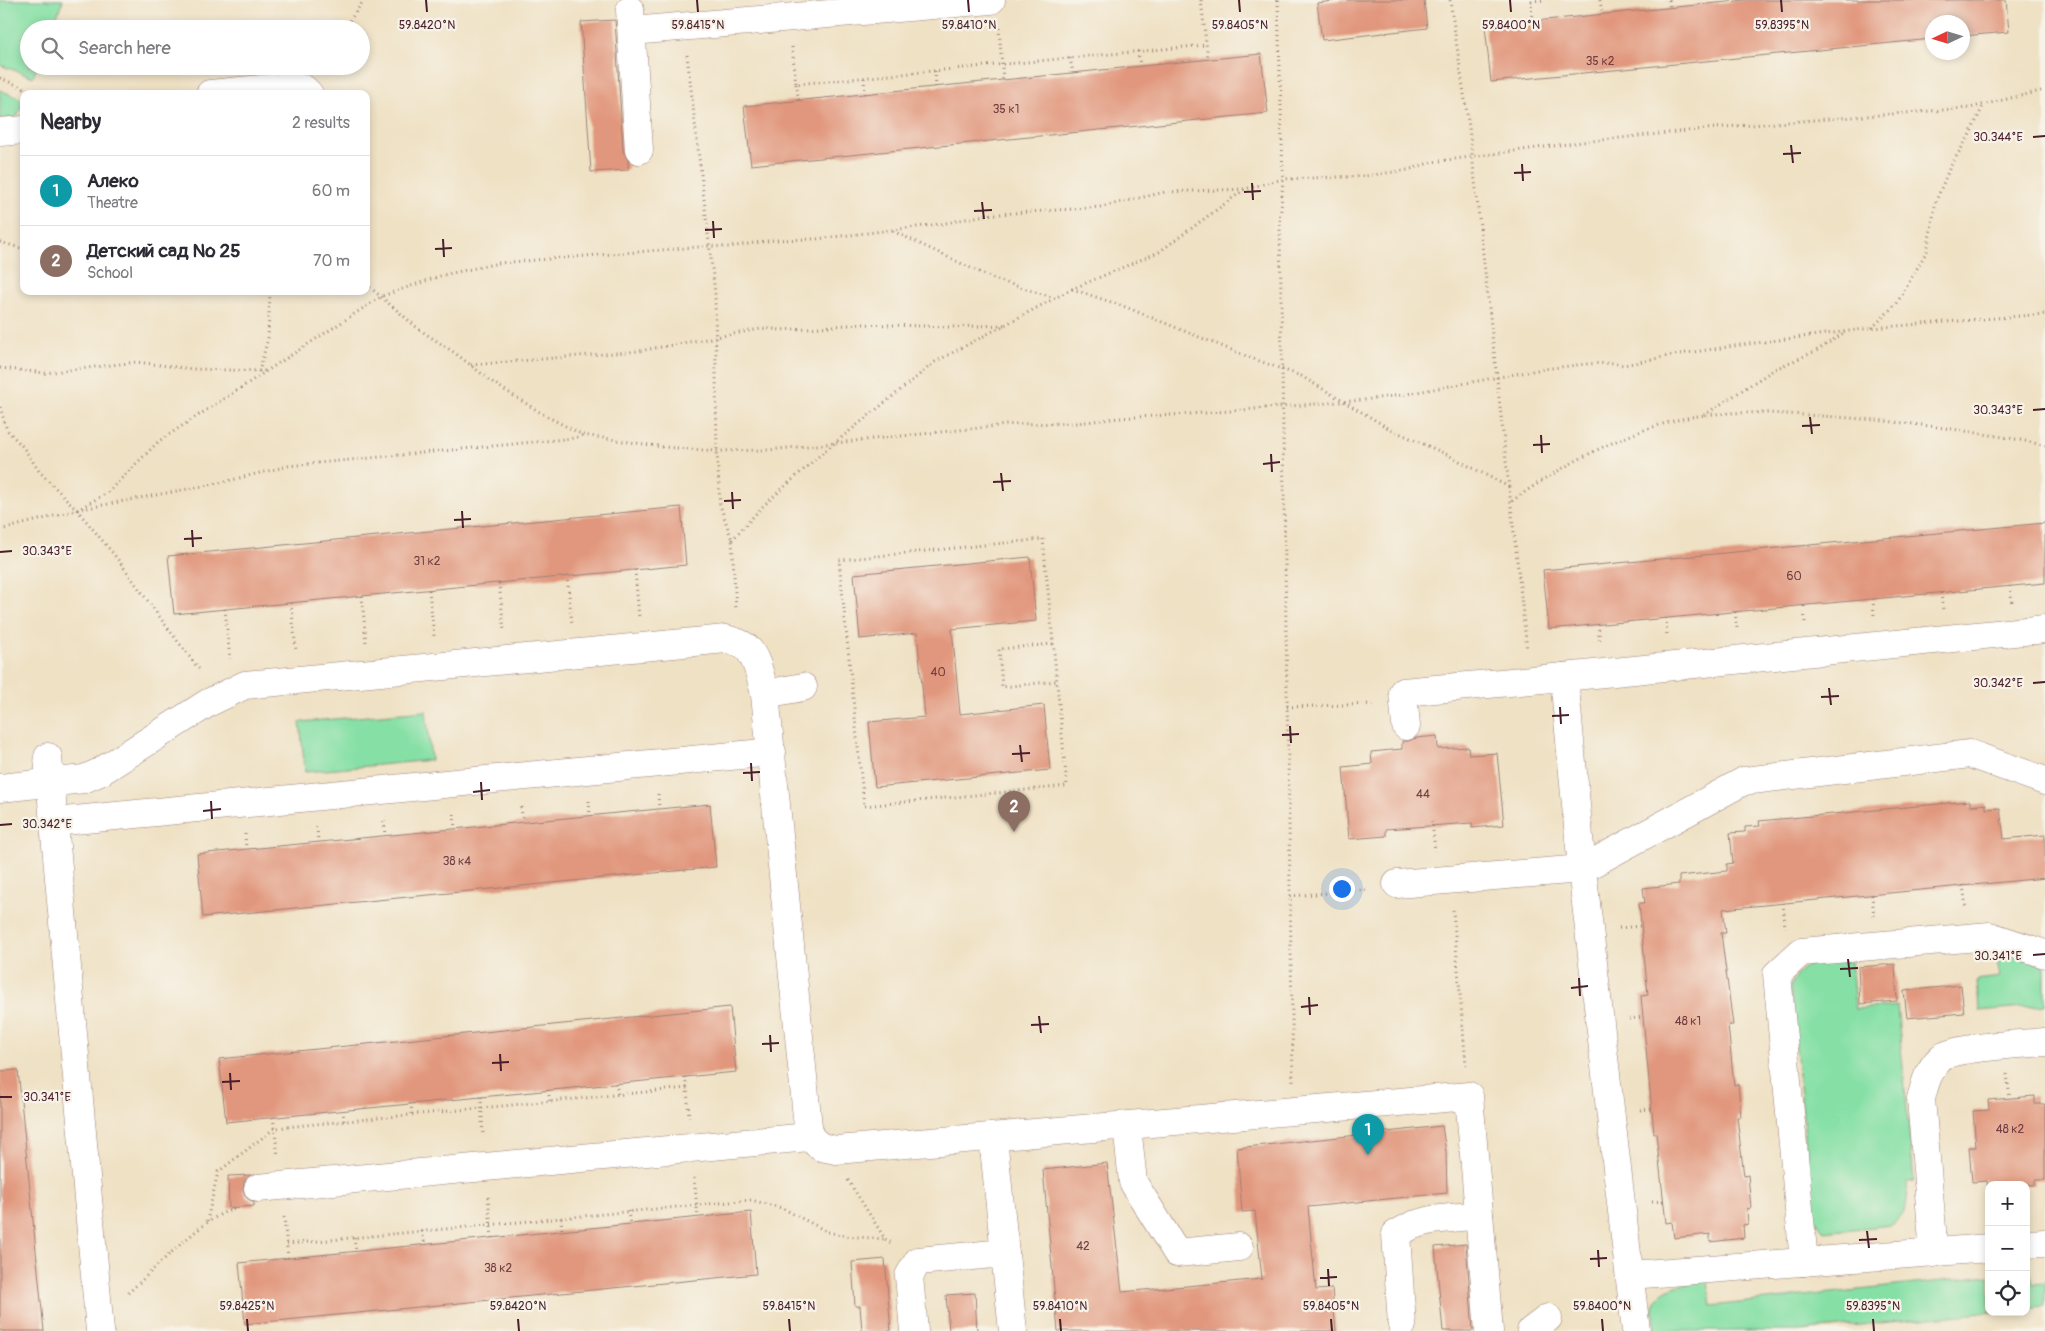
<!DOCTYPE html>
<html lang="en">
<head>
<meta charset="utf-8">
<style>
  :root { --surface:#fff; --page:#f7f7f7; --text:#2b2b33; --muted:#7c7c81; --line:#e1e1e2; --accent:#d93025 }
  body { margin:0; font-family:Pangolin,sans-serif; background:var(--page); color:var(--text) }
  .controls { position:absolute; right:15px; bottom:15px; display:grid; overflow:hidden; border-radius:10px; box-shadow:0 2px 8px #0003 }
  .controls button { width:45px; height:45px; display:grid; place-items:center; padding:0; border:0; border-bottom:1px solid var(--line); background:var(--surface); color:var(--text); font:25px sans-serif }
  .compass { position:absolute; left:1925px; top:15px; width:45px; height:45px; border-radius:50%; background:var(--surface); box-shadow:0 2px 8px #0003; rotate:266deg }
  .you { position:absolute; left:1341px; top:888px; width:18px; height:18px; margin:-12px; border:4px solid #fff; border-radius:50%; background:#1a73e8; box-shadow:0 0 0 8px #1a73e833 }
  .badge { display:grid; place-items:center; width:32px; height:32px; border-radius:50%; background:var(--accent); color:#fff; font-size:16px; font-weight:700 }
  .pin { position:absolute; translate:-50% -41px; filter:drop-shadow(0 1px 2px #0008) }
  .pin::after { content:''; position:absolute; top:26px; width:18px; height:15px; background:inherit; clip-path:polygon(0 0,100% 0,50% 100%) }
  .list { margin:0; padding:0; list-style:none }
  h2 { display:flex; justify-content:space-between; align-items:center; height:65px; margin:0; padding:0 20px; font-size:21px }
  h2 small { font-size:16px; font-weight:400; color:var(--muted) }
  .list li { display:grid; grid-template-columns:32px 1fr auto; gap:15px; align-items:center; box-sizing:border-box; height:70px; padding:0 20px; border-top:1px solid var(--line) }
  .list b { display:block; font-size:19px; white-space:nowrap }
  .list p { margin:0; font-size:16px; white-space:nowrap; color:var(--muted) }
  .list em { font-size:16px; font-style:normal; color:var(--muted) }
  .icon { flex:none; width:28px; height:28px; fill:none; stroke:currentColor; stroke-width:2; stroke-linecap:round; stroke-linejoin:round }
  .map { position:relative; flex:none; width:2045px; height:1331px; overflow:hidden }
  .search { position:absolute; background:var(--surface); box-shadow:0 2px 8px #0003; left:20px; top:20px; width:350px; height:55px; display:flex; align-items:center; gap:12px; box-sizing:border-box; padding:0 18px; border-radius:28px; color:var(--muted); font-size:19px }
  .panel { position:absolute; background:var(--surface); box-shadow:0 2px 8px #0003; left:20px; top:90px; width:350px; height:205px; border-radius:10px }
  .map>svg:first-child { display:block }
  .green { fill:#86e0a6; stroke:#688068 }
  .building { fill:#e1977d }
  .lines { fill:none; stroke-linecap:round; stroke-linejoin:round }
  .minor-casing { stroke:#9c8078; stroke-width:29 }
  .path { stroke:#9c8078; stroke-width:3; stroke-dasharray:1 4; stroke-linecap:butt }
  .minor { stroke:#fff; stroke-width:28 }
  .ticks { fill:none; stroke:#4a1f2b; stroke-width:2 }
  .labels { text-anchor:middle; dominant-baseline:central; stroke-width:4.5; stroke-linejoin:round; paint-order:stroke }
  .number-label { font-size:12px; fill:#703d40 }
  .ticks-label { font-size:12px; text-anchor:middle; fill:#4a1f2b; stroke:#f7f3e8; stroke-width:4.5; stroke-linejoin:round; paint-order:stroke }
</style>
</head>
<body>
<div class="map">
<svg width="2045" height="1331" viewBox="0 0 2045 1331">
  <rect width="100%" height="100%" fill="#f7f3e8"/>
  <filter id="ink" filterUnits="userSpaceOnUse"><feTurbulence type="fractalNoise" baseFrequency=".02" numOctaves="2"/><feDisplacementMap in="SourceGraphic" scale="10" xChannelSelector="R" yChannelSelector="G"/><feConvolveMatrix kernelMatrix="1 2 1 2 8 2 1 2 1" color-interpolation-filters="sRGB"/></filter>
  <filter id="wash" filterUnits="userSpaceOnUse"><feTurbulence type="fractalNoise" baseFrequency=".0096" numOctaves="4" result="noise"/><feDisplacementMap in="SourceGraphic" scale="20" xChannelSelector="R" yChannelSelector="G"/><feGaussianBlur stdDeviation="1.12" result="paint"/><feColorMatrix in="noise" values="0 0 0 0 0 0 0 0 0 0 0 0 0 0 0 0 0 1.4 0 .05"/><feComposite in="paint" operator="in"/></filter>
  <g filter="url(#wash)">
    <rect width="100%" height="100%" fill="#efe1c4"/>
    <!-- green -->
    <g class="green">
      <path d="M 0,0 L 63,0 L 52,29 L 29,29 L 29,66 L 37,66 L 33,77 L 0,65 Z"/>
      <path d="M 0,90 L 24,100 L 17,117 L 0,119 Z"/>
      <path d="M 426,711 L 431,760 L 305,772 L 300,722 Z"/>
      <path d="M 1996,954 L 2008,954 L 2045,966 L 2045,1005 L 1979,1011 L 1977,980 L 2000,977 Z"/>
      <path d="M 1851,960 L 1855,1009 L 1897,1006 L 1914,1181 L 1907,1182 C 1908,1200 1908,1216 1891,1225 L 1824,1232 L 1813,1215 L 1790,987 C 1804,956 1821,963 1851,960 Z"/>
      <path d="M 2030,1271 L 2033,1284 L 2045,1283 L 2045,1307 L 2026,1309 L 2026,1272 Z"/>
      <path d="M 1989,1276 L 1989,1312 L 1993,1312 L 1799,1331 L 1656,1331 C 1656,1324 1653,1314 1654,1307 C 1660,1284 1689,1283 1708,1281 L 1711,1306 Z"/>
    </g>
    <g id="blocks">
      <!-- building -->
      <g class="building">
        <path d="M 1341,0 L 1424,0 L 1427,28 L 1322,40 L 1317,3 Z"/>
        <path d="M 1747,0 L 2006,0 L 2009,32 L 1962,36 L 1962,22 L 1932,22 L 1932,39 L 1491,82 L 1485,26 Z"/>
        <path d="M 615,20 L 623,151 L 628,160 L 628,170 L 591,172 L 581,22 Z"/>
        <path d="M 1261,54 L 1268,113 L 751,165 L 744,106 Z"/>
        <path d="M 681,507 L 686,565 L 174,614 L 168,556 Z"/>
        <path d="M 2045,523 L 2045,583 L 1549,629 L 1543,570 Z"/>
        <path d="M 1030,557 L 1036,621 L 952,629 L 960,714 L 1044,705 L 1050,770 L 875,787 L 869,722 L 925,717 L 917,633 L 860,639 L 854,574 Z"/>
        <path d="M 1437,736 L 1438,749 L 1468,747 L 1469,755 L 1497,753 L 1504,825 L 1472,828 L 1472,823 L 1386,829 L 1386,836 L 1349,839 L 1343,767 L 1372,764 L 1371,752 L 1402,749 L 1402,741 L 1408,741 L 1416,738 Z"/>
        <path d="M 1970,801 L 1970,806 L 1986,804 L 1986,809 L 2000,808 L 2004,839 L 2045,835 L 2045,878 L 1723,909 L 1726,933 L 1721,933 L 1733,1025 L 1728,1025 L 1734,1085 L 1738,1084 L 1741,1117 L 1737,1117 L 1744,1176 L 1748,1175 L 1751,1208 L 1747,1209 L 1748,1224 L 1743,1225 L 1744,1238 L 1710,1242 L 1710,1234 L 1674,1238 L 1672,1222 L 1666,1223 L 1656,1133 L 1654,1133 L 1641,996 L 1648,995 L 1639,903 L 1645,903 L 1643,888 L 1679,884 L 1679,876 L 1727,871 L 1727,864 L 1733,863 L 1730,833 L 1745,832 L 1745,827 L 1760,826 L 1759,821 Z"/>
        <path d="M 710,804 L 716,867 L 203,917 L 197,854 Z"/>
        <path d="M 1895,964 L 1897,1001 L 1860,1004 L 1858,967 Z"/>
        <path d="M 1961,985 L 1964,1013 L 1907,1018 L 1904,991 Z"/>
        <path d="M 730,1007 L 736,1072 L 226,1122 L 219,1059 Z"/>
        <path d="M 18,1070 L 44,1331 L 0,1331 L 0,1071 Z"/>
        <path d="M 2035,1096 L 2035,1104 L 2045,1104 L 2045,1180 L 2035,1180 L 2035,1185 L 1989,1185 L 1988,1189 L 1987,1181 L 1972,1182 L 1969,1147 L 1976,1147 L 1973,1111 L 1989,1110 L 1988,1100 Z"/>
        <path d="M 1442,1126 L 1446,1152 L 1447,1193 L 1308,1207 L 1316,1290 L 1332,1289 L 1336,1331 L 1058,1331 L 1043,1170 L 1107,1163 L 1122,1292 L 1262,1279 L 1255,1211 L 1242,1212 L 1237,1148 Z"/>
        <path d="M 251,1175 L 244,1181 L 243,1190 L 246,1197 L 254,1203 L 254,1206 L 229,1208 L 228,1176 Z"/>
        <path d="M 751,1212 L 756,1274 L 245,1324 L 239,1263 Z"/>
        <path d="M 1466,1244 L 1473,1331 L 1443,1331 L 1435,1247 Z"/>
        <path d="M 885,1259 L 891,1331 L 862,1331 L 860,1306 L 855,1306 L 852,1262 Z"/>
        <path d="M 975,1293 L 977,1331 L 949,1331 L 946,1295 Z"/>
      </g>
    </g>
  </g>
  <g filter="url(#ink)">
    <use href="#blocks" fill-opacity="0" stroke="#9c8078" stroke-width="1"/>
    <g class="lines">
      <defs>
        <g id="minor">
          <path d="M 630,10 L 639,150"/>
          <path d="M 632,31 L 991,0"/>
          <path d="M 210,94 L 291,86 L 304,89 L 309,94"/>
          <path d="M 0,132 L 24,130"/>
          <path d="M 765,694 L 803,687"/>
          <path d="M 1406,726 L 1403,692 L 1564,677"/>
          <path d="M 48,757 L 100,1331"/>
          <path d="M 0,788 L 84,779 L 100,772 L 208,703 L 245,685 L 726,639 C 733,641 742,643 748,649 C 758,660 761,680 765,694 L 809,1137 L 821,1147 L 836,1150 L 1469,1096 L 1489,1331"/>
          <path d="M 54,822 L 772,752"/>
          <path d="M 1397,884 L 1582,869 L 1744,781 L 1970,754 L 2045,781"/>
          <path d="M 1127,1126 L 1133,1182 L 1177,1253 L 1239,1247"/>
          <path d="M 993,1138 L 1013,1331"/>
          <path d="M 258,1188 L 809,1137"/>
          <path d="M 2026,1244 L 2045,1243"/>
          <path d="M 1934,1253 L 1921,1099 C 1925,1083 1928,1070 1941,1058 C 1953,1047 2026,1044 2045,1042"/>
          <path d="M 1804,1262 L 1777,974 L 1801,952 L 1990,936 L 2045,954"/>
          <path d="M 1630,1275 L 1989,1248"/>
          <path d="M 1402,1325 L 1396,1234 L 1413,1225 L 1432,1220 L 1479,1215"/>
          <path d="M 914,1331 L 909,1276 L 918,1261 L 1005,1253"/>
          <path d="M 1531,1331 L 1548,1318"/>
          <path d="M 1636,1331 L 1582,869 L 1564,677 L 2045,629"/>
        </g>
      </defs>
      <!-- minor casing -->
      <use href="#minor" class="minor-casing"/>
      <!-- path -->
      <g class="path">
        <path d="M 1201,0 L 1208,59"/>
        <path d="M 1278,0 L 1283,179 L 1280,223 L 1282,368 L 1293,1082"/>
        <path d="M 1450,0 L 1469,127 L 1527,650"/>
        <path d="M 1531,0 L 1532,21"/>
        <path d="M 1600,0 L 1602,14"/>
        <path d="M 1669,0 L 1670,7"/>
        <path d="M 1740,0 L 1740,1"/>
        <path d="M 1531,1 L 1544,0"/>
        <path d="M 999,28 L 1003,80"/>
        <path d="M 344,29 L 364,0"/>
        <path d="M 792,47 L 796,84 L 1206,45"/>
        <path d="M 1138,51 L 1140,66"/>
        <path d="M 687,55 L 715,293 L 717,451 L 720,505 L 732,540 L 736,610"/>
        <path d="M 1070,58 L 1073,73"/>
        <path d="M 935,71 L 936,87"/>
        <path d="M 0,78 L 38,94"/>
        <path d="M 864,78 L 865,94"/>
        <path d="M 796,84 L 799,101"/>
        <path d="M 893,231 L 994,279 L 1055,298"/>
        <path d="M 0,242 L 24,249"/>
        <path d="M 366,284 L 420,330 L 455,353 L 495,384 L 546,416 L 583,435 L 663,447 L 717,451 L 769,450 L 1016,424 L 1077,423 L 1119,418 L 1205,413 L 1364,400 L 1401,395 L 1543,369 L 1586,364 L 1612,363 L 1624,365 L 1673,355 L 1748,344 L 1872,328 L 2045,314"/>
        <path d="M 1072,289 L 1123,306 L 1251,358 L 1301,376 L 1390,429 L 1448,455 L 1509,487"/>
        <path d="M 1872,328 L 1897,303 L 1927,251 L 1936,201 L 1950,167 L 1969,136 L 1984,104"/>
        <path d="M 471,365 L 639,351 L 766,328 L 780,330 L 861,324 L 950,327 L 1004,325"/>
        <path d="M 0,368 L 45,373 L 137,362 L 192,369 L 265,371"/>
        <path d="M 259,372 L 268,338 L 270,291"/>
        <path d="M 0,407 L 7,430 L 23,447 L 39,471 L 77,510 L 116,557 L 164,623 L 201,672"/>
        <path d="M 1704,415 L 1775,369 L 1818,350 L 1845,332"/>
        <path d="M 1512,501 C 1558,468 1611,439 1666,423 C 1717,408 1769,413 1821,416 C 1871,419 1921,424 1971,432 C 1996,436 2021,439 2045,446"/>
        <path d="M 77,510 L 107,493 L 159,441 L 382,296 L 443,275 L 499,263 L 710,246 L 729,247 L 774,240 L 816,239 L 892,230 L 941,224 L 985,215 L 1101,207 L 1165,192 L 1245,189 L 1283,179 L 1365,176 L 1408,170 L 1432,162 L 1582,142 L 1725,127 L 1969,108 L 2045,90"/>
        <path d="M 0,530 L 77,510 L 219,483 L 288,466 L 575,438 L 583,435"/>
        <path d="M 1043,539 L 1067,786 L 864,806 L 839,560 Z"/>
        <path d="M 732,540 L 762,507 L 820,455 L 935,362 L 1072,289 L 1159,252 L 1245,189"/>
        <path d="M 635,570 L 639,617"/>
        <path d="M 567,576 L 572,623"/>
        <path d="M 499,583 L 504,630"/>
        <path d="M 2010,586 L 2012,603"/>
        <path d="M 429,590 L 434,636"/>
        <path d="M 1941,593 L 1943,610"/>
        <path d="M 362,596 L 366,643"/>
        <path d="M 1873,599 L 1874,616"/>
        <path d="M 291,603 L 296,650"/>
        <path d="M 1804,606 L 1805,623"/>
        <path d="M 225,609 L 230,659"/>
        <path d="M 1735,612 L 1737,628"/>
        <path d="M 1666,618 L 1667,637"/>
        <path d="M 1598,624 L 1600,643"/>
        <path d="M 1053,644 L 999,649 L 1002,687 L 1057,681"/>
        <path d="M 1287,707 L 1373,704"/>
        <path d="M 658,794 L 659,809"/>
        <path d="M 589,801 L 590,816"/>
        <path d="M 521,807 L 523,822"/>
        <path d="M 454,814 L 455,829"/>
        <path d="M 384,821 L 385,836"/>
        <path d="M 1432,821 L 1435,851"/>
        <path d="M 317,827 L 318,842"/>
        <path d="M 245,834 L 246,849"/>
        <path d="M 1963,885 L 1966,907"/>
        <path d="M 1872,895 L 1874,916"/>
        <path d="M 1290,896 L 1367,890"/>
        <path d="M 1783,903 L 1785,928"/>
        <path d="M 1453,910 L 1466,1065"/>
        <path d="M 1619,928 L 1641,926"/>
        <path d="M 1629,1019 L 1643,1017"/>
        <path d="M 2007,1074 L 2010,1099"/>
        <path d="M 685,1077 L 687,1088"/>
        <path d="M 616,1083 L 618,1095"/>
        <path d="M 548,1090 L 550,1101"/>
        <path d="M 481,1097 L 483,1136"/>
        <path d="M 411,1103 L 412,1115"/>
        <path d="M 343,1110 L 344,1122"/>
        <path d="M 1640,1110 L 1652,1109"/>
        <path d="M 273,1117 L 278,1156"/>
        <path d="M 694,1178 L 698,1217"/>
        <path d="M 848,1180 L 885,1239 L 893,1244"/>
        <path d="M 488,1197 L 492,1238"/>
        <path d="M 1652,1202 L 1664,1201"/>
        <path d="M 628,1211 L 630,1224"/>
        <path d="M 284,1217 L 288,1258"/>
        <path d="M 561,1218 L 562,1231"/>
        <path d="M 207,1221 L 218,1172 L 275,1128 L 687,1088 L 689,1117"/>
        <path d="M 422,1231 L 425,1245"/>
        <path d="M 354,1238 L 356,1251"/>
        <path d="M 287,1244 L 751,1200 L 782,1208 L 828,1232 L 845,1236 L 885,1239"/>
        <path d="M 128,1293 C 151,1273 209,1211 236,1209"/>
      </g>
      <!-- minor -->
      <use href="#minor" class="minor"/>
    </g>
  </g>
  <!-- ticks -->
  <path class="ticks" d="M 426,0 L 427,12M 697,0 L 698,12M 968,0 L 969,12M 1239,0 L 1240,12M 1510,0 L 1511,12M 1781,0 L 1782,12M 2033,137 L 2045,136M 1791,145 L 1793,163M 1783,154 L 1801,153M 1522,164 L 1523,181M 1514,173 L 1531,172M 1252,183 L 1253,200M 1244,192 L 1261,191M 982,202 L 984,219M 974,211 L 992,210M 713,221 L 714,238M 705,230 L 722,229M 443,239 L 444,257M 435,249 L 452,248M 2033,410 L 2045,409M 1810,417 L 1812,434M 1802,426 L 1820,425M 1541,435 L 1542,453M 1533,445 L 1550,444M 1271,454 L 1272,472M 1263,464 L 1280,462M 1001,473 L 1003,491M 993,482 L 1011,481M 732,492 L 733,509M 724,501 L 741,500M 462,511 L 463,528M 454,520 L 471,519M 192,530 L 193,547M 184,539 L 202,538M 0,552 L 12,551M 2033,683 L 2045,682M 1829,688 L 1831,705M 1821,697 L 1839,696M 1560,707 L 1561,724M 1552,716 L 1569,715M 1290,726 L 1291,743M 1282,735 L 1299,734M 1020,745 L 1022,762M 1012,754 L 1030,753M 751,763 L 752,781M 743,773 L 760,772M 481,782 L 482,800M 473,792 L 490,790M 211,801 L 212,819M 203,811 L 221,809M 0,825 L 12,824M 2033,955 L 2045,954M 1848,959 L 1850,977M 1840,969 L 1858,968M 1579,978 L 1580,996M 1571,988 L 1588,986M 1309,997 L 1310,1015M 1301,1007 L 1318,1005M 1039,1016 L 1041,1033M 1031,1025 L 1049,1024M 770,1035 L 771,1052M 762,1044 L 779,1043M 500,1054 L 501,1071M 492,1063 L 509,1062M 230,1073 L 231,1090M 222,1082 L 240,1081M 0,1097 L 12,1097M 1867,1231 L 1869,1248M 1859,1240 L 1877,1239M 1598,1250 L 1599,1267M 1590,1259 L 1607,1258M 1328,1269 L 1329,1286M 1320,1278 L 1337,1277M 247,1319 L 248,1331M 518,1319 L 519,1331M 789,1319 L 790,1331M 1060,1319 L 1061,1331M 1331,1319 L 1332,1331M 1602,1319 L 1603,1331M 1873,1319 L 1874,1331"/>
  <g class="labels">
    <!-- number labels -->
    <g class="number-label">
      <text x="1600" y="61">35 к2</text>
      <text x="1006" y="109">35 к1</text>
      <text x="427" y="561">31 к2</text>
      <text x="1794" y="576">60</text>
      <text x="938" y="672">40</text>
      <text x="1423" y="794">44</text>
      <text x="457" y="861">38 к4</text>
      <text x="1688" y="1021">48 к1</text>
      <text x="2010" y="1129">48 к2</text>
      <text x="1083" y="1246">42</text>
      <text x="498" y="1268">38 к2</text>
    </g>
  </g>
  <g class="ticks-label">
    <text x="427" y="29">59.8420°N</text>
    <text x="698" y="29">59.8415°N</text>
    <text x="969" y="29">59.8410°N</text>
    <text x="1240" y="29">59.8405°N</text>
    <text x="1511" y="29">59.8400°N</text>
    <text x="1782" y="29">59.8395°N</text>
    <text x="1998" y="141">30.344°E</text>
    <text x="1998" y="414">30.343°E</text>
    <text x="47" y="555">30.343°E</text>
    <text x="1998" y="687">30.342°E</text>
    <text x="47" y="828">30.342°E</text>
    <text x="1998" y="960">30.341°E</text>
    <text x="47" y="1101">30.341°E</text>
    <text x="247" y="1310">59.8425°N</text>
    <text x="518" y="1310">59.8420°N</text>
    <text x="789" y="1310">59.8415°N</text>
    <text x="1060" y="1310">59.8410°N</text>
    <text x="1331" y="1310">59.8405°N</text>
    <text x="1602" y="1310">59.8400°N</text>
    <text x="1873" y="1310">59.8395°N</text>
  </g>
</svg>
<div class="controls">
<button>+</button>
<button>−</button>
<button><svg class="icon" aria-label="locate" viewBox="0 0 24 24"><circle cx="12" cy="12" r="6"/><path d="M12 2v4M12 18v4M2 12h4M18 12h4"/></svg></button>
</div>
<svg class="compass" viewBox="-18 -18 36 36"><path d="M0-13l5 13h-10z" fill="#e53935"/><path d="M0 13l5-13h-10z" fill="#7c7c81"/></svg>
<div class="you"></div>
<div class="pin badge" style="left:1368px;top:1155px;background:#0f9aa8">1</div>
<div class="pin badge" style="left:1014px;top:832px;background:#8d6e63">2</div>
<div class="search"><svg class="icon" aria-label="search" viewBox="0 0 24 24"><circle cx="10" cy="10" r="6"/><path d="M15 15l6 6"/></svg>Search here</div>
<section class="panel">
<h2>Nearby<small>2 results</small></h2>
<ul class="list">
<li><span class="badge" style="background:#0f9aa8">1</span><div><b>Алеко</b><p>Theatre</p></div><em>60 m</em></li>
<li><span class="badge" style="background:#8d6e63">2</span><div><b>Детский сад № 25</b><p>School</p></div><em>70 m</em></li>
</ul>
</section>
</div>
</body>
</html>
